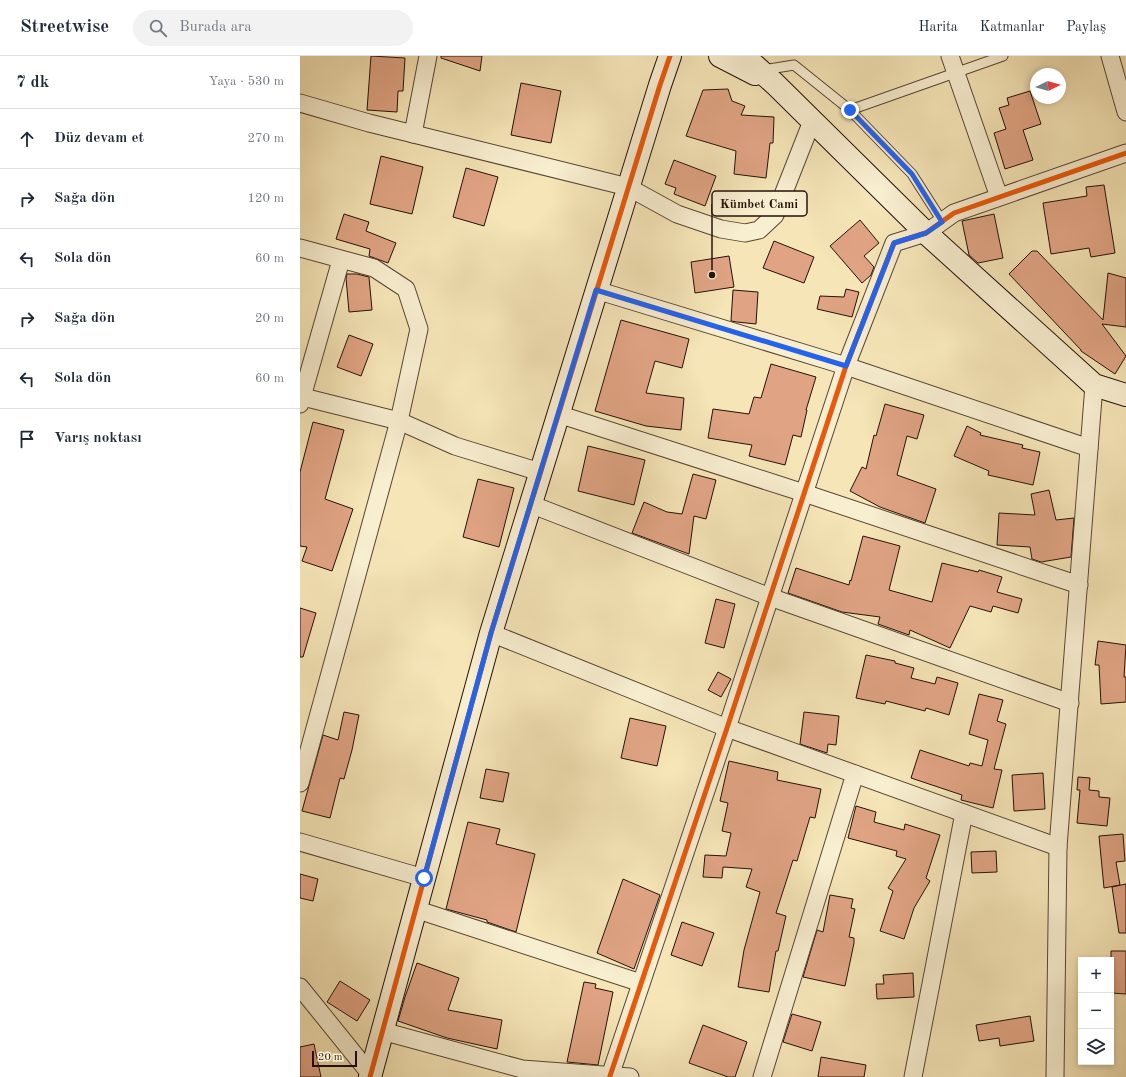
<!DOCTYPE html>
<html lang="tr">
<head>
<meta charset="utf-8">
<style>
  :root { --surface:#fff; --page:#f2f2f3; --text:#1f2937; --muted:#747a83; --line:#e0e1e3 }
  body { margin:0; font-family:"Old Standard TT",serif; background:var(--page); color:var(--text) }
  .controls { position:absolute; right:12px; bottom:12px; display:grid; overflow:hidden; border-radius:0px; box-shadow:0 2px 6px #0003 }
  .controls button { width:36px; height:36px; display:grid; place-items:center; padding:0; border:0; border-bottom:1px solid var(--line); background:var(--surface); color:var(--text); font:20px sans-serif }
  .compass { position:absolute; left:730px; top:12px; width:36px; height:36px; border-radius:50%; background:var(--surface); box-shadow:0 2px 6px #0003; rotate:84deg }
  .scale { position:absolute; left:12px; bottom:10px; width:45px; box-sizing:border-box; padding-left:4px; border:2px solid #241008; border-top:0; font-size:11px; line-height:14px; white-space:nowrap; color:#241008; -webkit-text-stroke:3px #f8eed0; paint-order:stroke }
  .stop { position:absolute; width:12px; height:12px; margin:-9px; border:3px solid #2563eb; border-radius:50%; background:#fff }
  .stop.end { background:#2563eb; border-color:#fff; box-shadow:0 1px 4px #0008 }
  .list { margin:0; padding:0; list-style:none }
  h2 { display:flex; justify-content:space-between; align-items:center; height:52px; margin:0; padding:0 16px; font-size:17px }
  h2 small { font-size:13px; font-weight:400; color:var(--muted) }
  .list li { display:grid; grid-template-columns:26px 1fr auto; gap:12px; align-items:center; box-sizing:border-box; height:60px; padding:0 16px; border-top:1px solid var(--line) }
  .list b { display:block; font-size:15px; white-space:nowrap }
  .list em { font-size:13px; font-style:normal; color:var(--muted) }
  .icon { flex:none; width:22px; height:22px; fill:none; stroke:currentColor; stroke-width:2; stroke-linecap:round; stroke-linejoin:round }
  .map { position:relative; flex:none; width:826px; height:1021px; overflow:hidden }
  header { display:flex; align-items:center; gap:24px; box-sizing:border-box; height:56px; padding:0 20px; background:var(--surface); border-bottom:1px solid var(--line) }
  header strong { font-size:19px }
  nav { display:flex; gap:22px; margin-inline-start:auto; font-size:14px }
  .search { width:280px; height:36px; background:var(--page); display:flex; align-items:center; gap:10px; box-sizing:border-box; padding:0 14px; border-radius:22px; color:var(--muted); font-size:15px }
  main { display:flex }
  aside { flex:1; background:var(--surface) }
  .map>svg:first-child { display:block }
  .building { fill:#e0a484; stroke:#241008 }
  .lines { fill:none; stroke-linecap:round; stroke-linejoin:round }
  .lane-casing { stroke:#584534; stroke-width:11 }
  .street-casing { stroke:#584534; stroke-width:19 }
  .secondary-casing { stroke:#241008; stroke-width:24 }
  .lane { stroke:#f8eed0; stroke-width:9 }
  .street { stroke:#f8eed0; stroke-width:17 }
  .secondary { stroke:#f8eed0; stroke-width:22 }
  .cycleway-casing { stroke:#f8eed0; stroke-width:8 }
  .cycleway { stroke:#e8590c; stroke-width:5 }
  .route { stroke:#2563eb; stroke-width:5 }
  .leader { fill:none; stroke:#241008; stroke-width:1.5 }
  .callout-dot { fill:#241008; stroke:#f8eed0; stroke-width:1.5 }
  .callout { fill:#f8eed0; stroke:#241008; stroke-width:1.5 }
  .callout-label { font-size:13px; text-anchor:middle; font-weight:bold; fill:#241008 }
</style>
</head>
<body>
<header>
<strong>Streetwise</strong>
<div class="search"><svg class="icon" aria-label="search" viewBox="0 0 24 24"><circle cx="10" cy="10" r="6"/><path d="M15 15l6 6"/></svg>Burada ara</div>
<nav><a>Harita</a><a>Katmanlar</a><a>Paylaş</a></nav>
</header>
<main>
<aside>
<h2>7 dk<small>Yaya · 530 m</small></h2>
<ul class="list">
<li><svg class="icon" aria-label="ahead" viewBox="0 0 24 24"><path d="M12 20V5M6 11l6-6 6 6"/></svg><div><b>Düz devam et</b></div><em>270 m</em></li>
<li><svg class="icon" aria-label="right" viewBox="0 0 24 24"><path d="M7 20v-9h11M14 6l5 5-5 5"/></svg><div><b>Sağa dön</b></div><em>120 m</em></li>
<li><svg class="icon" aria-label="left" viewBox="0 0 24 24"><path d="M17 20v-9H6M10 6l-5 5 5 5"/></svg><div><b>Sola dön</b></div><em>60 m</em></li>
<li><svg class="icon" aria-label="right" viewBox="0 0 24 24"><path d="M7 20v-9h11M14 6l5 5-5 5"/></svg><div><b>Sağa dön</b></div><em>20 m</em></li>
<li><svg class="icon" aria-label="left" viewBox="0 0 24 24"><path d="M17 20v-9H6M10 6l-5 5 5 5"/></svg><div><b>Sola dön</b></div><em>60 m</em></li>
<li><svg class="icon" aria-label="arrive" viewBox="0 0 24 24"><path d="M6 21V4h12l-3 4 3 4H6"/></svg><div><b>Varış noktası</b></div></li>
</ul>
</aside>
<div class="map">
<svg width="826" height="1021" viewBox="0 0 826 1021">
  <rect width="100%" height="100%" fill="#f5e5b7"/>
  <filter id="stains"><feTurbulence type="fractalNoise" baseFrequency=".005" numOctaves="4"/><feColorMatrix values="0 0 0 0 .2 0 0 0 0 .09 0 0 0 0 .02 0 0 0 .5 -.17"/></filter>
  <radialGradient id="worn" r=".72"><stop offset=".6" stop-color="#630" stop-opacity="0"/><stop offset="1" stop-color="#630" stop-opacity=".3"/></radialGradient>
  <!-- building -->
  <g class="building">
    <path d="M 71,0 L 105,2 L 103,35 L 98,35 L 97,56 L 67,54 Z"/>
    <path d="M 141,0 L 182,0 L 180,15 L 141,2 Z"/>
    <path d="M 221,27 L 261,35 L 251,87 L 211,79 Z"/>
    <path d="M 428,33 L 432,45 L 445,50 L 441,59 L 474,61 L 473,87 L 470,87 L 466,122 L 434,118 L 436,95 L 386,80 L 403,34 Z"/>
    <path d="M 730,35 L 741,68 L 723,74 L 733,104 L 705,113 L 694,77 L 706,73 L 699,52 L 709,49 L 707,42 Z"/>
    <path d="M 81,100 L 123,111 L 112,158 L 70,148 Z"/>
    <path d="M 374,104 L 416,120 L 405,150 L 374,138 L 376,132 L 365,128 Z"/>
    <path d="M 166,112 L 198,121 L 184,170 L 153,161 Z"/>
    <path d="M 804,129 L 815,197 L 791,201 L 789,192 L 751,198 L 743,147 L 787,140 L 786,131 Z"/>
    <path d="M 44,158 L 69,166 L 66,175 L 96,187 L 88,207 L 69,200 L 70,193 L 36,183 Z"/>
    <path d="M 694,158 L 703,202 L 678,207 L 669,199 L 662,165 Z"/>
    <path d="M 560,164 L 579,187 L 564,200 L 574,211 L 571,219 L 562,227 L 530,190 Z"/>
    <path d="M 474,185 L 514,201 L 504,227 L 463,212 Z"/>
    <path d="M 732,195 L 737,195 L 803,264 L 808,217 L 826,222 L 826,271 L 802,268 L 826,300 L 815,318 L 781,295 L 781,294 L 709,218 Z"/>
    <path d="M 429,200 L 434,231 L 395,237 L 391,206 Z"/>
    <path d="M 47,218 L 57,218 L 69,221 L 72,254 L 49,256 L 46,222 Z"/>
    <path d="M 546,233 L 559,236 L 552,261 L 517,253 L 520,240 L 544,241 Z"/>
    <path d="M 433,234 L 458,236 L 456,268 L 437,266 L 431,265 Z"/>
    <path d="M 321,264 L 389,283 L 382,312 L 355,305 L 346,337 L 384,342 L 381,374 L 346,370 L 295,355 Z"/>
    <path d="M 49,279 L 73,288 L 61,320 L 37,311 Z"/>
    <path d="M 471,308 L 516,321 L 506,354 L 507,354 L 501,381 L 493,379 L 485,409 L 449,400 L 452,389 L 408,382 L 413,353 L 449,358 L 454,341 L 461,342 Z"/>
    <path d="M 585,348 L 624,359 L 617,383 L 607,380 L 597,419 L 636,433 L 625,467 L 580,451 L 550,435 L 562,411 L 566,413 L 574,379 L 576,380 Z"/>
    <path d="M 13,366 L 44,374 L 25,443 L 53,453 L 32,515 L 2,505 L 7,491 L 0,490 L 0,416 Z"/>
    <path d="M 667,370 L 681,377 L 680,379 L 723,389 L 722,392 L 740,396 L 733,429 L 688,419 L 689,415 L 654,400 Z"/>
    <path d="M 288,390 L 345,404 L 334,449 L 278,435 Z"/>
    <path d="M 393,418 L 416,424 L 406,463 L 394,460 L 389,498 L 332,477 L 344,446 L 367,456 L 382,458 Z"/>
    <path d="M 178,423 L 214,432 L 199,491 L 163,481 Z"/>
    <path d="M 749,434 L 756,464 L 774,462 L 771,501 L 741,506 L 732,503 L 730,491 L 697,489 L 699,457 L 735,459 L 731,438 Z"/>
    <path d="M 563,480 L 600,490 L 589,534 L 632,546 L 642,507 L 678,516 L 679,514 L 702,521 L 697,536 L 722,543 L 718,557 L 693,550 L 691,556 L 670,550 L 650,592 L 610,574 L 609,579 L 578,568 L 580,561 L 542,556 L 488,537 L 496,512 L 549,529 L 550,524 L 551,525 Z"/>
    <path d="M 416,543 L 435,548 L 424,592 L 405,587 Z"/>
    <path d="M 0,552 L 16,557 L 3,601 L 0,601 Z"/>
    <path d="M 798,585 L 826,589 L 824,621 L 826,621 L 826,646 L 801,648 L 799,609 L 795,609 Z"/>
    <path d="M 566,599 L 595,605 L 595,607 L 614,612 L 611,622 L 635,628 L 637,621 L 658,627 L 649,659 L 626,652 L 625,655 L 586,645 L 585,648 L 556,642 Z"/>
    <path d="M 418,616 L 431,623 L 421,641 L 408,634 Z"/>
    <path d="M 679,638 L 703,644 L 697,665 L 706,668 L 694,713 L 702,714 L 693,752 L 661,744 L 662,739 L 611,722 L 620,694 L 669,710 L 670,707 L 682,710 L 688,684 L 669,678 Z"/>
    <path d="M 44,656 L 59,659 L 52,694 L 44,723 L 40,722 L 30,762 L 2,755 L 23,679 L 38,684 Z"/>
    <path d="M 504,656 L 539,660 L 536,689 L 528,688 L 527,697 L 500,688 Z"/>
    <path d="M 330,662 L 366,670 L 357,710 L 321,702 Z"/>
    <path d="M 429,705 L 478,716 L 477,724 L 521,733 L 515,762 L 510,761 L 497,805 L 493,804 L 476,857 L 486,860 L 478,895 L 476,895 L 469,936 L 438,931 L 444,894 L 460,836 L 446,831 L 452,813 L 423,811 L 422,822 L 403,821 L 405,799 L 426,800 L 431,777 L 422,775 L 428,747 L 420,745 Z"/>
    <path d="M 186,713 L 209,717 L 203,746 L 180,742 Z"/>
    <path d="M 743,717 L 745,753 L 714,755 L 712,719 Z"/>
    <path d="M 778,721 L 790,722 L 789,734 L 799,735 L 799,741 L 810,742 L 807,770 L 777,767 L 780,734 L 777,734 Z"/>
    <path d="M 556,750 L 576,756 L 574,766 L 604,774 L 605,768 L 640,779 L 626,822 L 630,825 L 614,852 L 604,883 L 580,875 L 593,835 L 588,832 L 606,803 L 596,800 L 597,795 L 548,782 Z"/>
    <path d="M 168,766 L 200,773 L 196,788 L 235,798 L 216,876 L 187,866 L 187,864 L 146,853 Z"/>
    <path d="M 823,778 L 825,805 L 816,806 L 820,829 L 804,832 L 799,780 Z"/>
    <path d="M 696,795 L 697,816 L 672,817 L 671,796 Z"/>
    <path d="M 0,818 L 18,823 L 13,845 L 0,842 Z"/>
    <path d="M 323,823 L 360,839 L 334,913 L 297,897 Z"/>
    <path d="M 826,828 L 826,877 L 819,877 L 812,831 Z"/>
    <path d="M 530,839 L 553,843 L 551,852 L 555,853 L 549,881 L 554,882 L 554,887 L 545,930 L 503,921 L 517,874 L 523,876 Z"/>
    <path d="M 382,866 L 414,877 L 402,910 L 371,899 Z"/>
    <path d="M 811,895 L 826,895 L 826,938 L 811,937 Z"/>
    <path d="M 117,907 L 159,922 L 148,954 L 202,964 L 197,993 L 147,982 L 98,965 L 105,941 Z"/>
    <path d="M 613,917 L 614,941 L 577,943 L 576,928 L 584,928 L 583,919 Z"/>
    <path d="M 40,925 L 70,944 L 57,965 L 27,946 Z"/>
    <path d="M 284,926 L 296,928 L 295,932 L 313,936 L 298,1009 L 267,1006 Z"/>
    <path d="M 492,958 L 521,966 L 512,995 L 483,986 Z"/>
    <path d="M 730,960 L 734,985 L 700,990 L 699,982 L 679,985 L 676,969 Z"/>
    <path d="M 403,969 L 447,986 L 435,1021 L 428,1021 L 389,1007 Z"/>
    <path d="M 14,988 L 21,1021 L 0,1021 L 0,991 Z"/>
    <path d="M 521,1001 L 566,1009 L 564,1021 L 518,1021 Z"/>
  </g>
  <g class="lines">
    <defs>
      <g id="lane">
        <path d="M 463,14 L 494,9 L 550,54 L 612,118 L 642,165"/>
        <path d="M 550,54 L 703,0"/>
      </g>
      <g id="street">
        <path d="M 650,0 L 699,141"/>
        <path d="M 810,0 L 826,56"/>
        <path d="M 0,47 L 69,67 L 328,131 L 377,158 L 421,173 L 445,177 L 459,174 L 475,159 L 512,65"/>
        <path d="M 113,78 L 128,0"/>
        <path d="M 0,192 L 74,212 L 106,233 L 119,273 L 99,365 L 0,727"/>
        <path d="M 296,234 L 546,310 L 789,392"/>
        <path d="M 3,341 L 99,365 L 155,390 L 240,416"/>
        <path d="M 0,348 L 41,204"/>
        <path d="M 258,358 L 504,437 L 779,529"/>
        <path d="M 230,448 L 470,541 L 770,647"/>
        <path d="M 191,577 L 427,672 L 758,791"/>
        <path d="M 0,786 L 124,822"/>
        <path d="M 115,853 L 341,927"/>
        <path d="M 0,931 L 71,1019"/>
        <path d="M 82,975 L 222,1013 L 330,1021"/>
        <path d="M 310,1020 L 427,672 L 546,310 L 594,187 L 626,177 L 654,157 L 826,97"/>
        <path d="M 462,1021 L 555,718"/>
        <path d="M 613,1021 L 664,757"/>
        <path d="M 755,1021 L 758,791 L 794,329"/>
      </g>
      <g id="secondary">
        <path d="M 420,0 L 455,18"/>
        <path d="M 444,0 L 475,28 L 626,177 L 794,329 L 826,339"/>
        <path d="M 70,1021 L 191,577 L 360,29 L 370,0"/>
      </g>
    </defs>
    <!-- lane casing -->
    <use href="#lane" class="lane-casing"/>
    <!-- street casing -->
    <use href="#street" class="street-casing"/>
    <!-- secondary casing -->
    <use href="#secondary" class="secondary-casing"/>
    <!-- lane -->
    <use href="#lane" class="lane"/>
    <!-- street -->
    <use href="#street" class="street"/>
    <!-- secondary -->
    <use href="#secondary" class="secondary"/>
    <defs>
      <g id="cycleway">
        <path d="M 310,1020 L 427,672 L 546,310 L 594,187 L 626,177 L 654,157 L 826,97"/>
        <path d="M 70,1021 L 191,577 L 360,29 L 370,0"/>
      </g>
    </defs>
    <!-- cycleway casing -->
    <use href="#cycleway" class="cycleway-casing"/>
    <!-- cycleway -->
    <use href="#cycleway" class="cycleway"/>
  </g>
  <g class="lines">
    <!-- route -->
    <path class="route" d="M 124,822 L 191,577 L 296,234 L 546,310 L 594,187 L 626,177 L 642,166 L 612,118 L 550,54"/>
  </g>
  <!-- callouts -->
  <path class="leader" d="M412 219L412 148"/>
  <circle class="callout-dot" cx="412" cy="219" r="4"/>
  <rect class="callout" x="412" y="135" width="95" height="25" rx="4"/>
  <g class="callout-label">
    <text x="459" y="152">Kümbet Cami</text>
  </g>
  <rect width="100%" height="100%" filter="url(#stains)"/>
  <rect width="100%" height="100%" fill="url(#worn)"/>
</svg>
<div class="controls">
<button>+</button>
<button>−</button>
<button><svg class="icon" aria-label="layers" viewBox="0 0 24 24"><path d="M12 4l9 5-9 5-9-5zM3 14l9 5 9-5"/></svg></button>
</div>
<svg class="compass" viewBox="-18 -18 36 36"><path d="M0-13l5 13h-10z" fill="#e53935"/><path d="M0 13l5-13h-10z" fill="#747a83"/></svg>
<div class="scale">20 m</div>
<div class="stop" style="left:124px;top:822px"></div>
<div class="stop end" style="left:550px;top:54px"></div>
</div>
</main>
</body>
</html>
